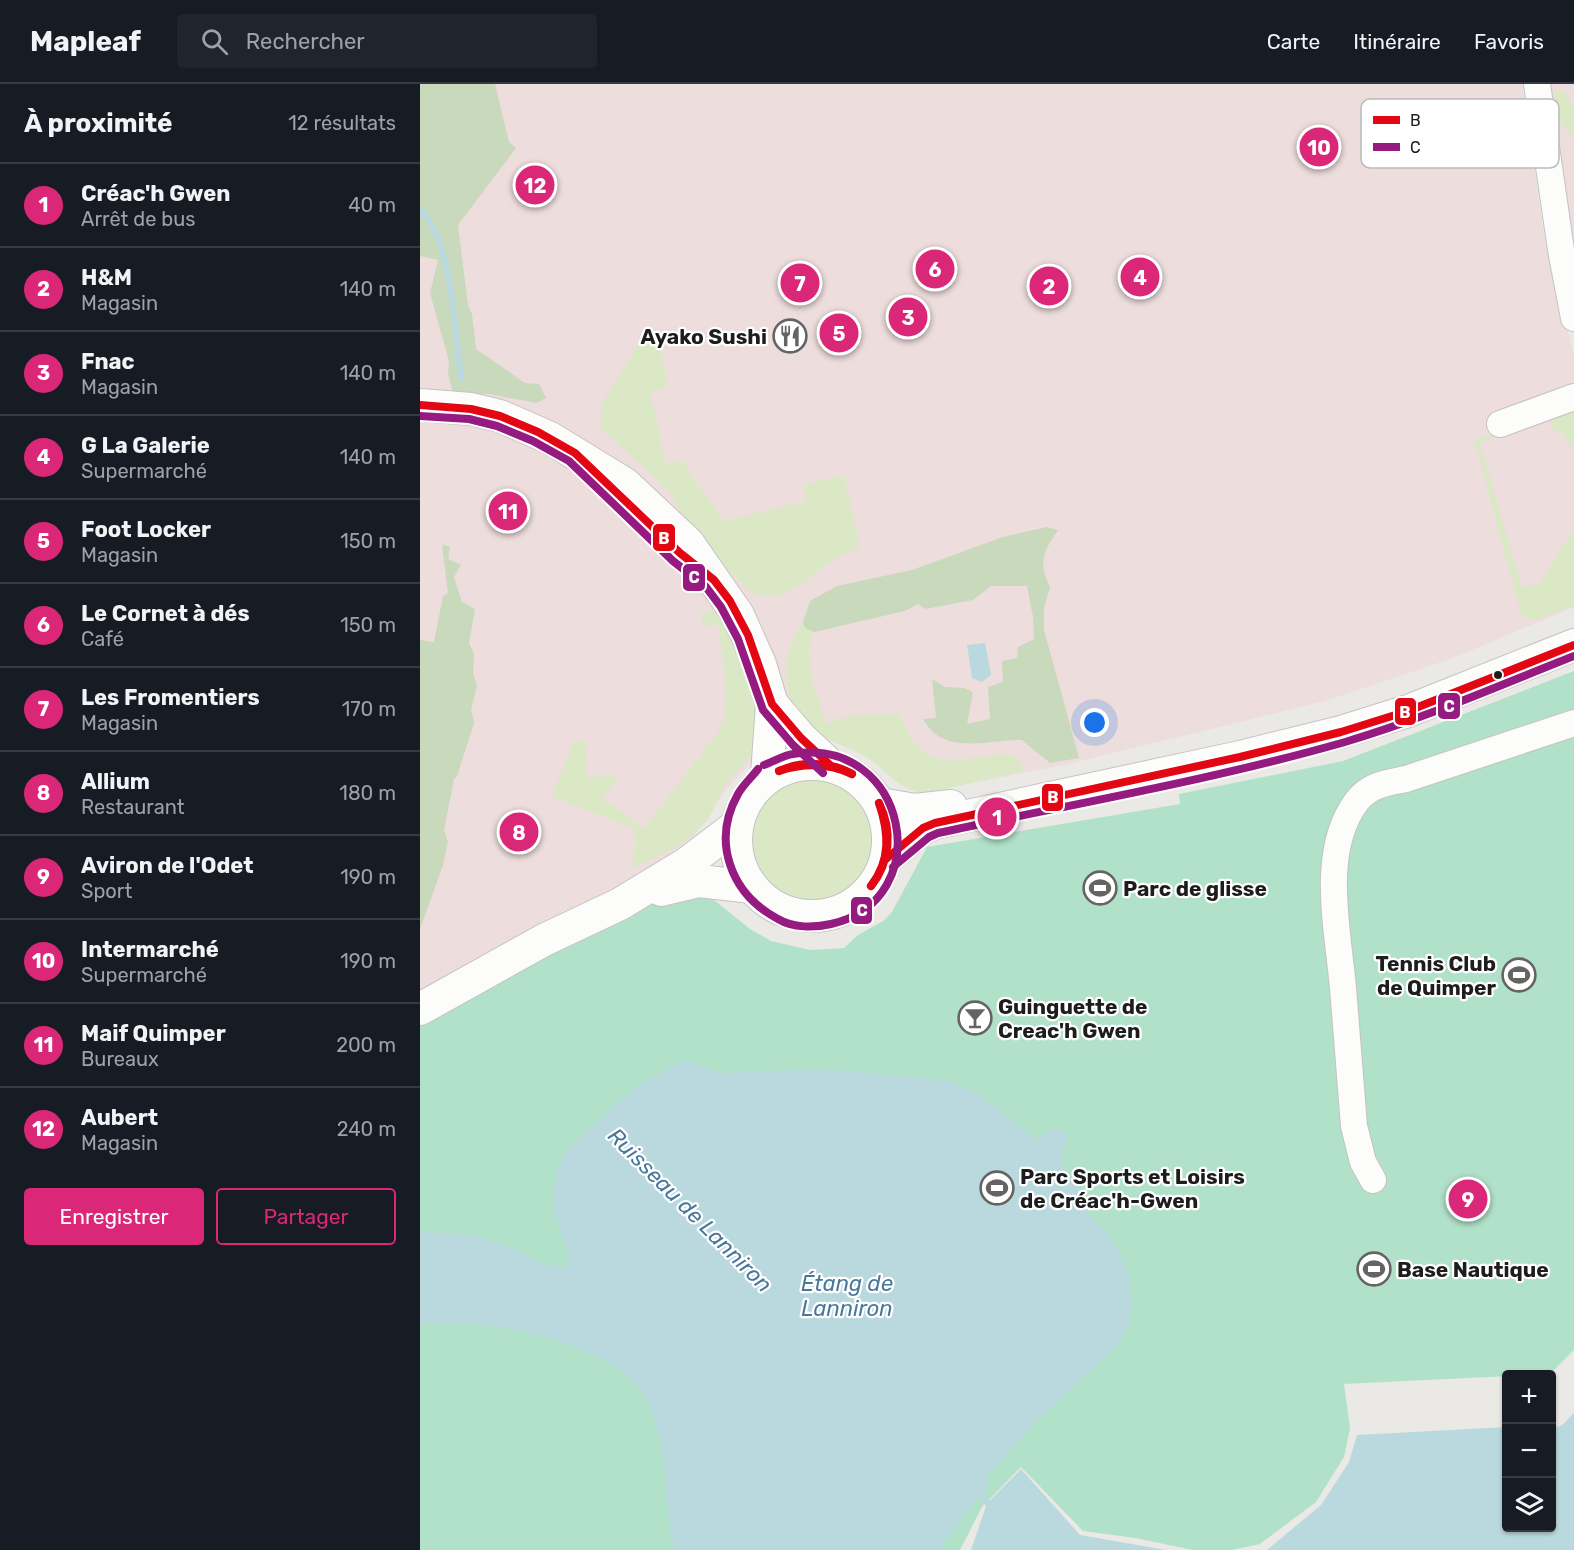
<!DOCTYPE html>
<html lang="fr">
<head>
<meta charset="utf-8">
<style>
  :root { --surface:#171b24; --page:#20242c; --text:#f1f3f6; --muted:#9ea1a6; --line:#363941; --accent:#db2777 }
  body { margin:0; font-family:Rubik,sans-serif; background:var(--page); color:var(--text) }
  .controls { position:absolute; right:18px; bottom:18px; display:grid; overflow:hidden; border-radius:6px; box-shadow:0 2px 4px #0004 }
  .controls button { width:54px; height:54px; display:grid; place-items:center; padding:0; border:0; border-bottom:2px solid var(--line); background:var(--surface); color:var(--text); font:30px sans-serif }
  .you { position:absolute; left:675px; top:639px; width:21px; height:21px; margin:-15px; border:4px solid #fff; border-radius:50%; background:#1a73e8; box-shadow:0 0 0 9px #1a73e833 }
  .badge { display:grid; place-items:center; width:39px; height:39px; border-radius:50%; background:var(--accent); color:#fff; font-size:20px; font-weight:700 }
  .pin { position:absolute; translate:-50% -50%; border:3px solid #fff; box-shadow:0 2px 6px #0006 }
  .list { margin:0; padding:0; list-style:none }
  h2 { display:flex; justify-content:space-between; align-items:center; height:78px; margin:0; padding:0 24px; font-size:26px }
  h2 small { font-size:20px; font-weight:400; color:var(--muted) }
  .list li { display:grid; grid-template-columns:39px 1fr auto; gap:18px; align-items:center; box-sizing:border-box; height:84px; padding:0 24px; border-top:2px solid var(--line) }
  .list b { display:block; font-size:22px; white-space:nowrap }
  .list p { margin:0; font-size:20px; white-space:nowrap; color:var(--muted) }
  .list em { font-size:20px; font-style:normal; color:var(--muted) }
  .actions { display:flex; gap:12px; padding:18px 24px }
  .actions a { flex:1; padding:14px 0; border:2px solid var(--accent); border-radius:6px; text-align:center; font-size:21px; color:var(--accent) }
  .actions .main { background:var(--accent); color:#fff }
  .icon { flex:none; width:33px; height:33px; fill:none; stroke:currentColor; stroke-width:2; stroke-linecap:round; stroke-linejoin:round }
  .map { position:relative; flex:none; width:1154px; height:1466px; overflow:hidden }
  header { display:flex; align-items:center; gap:36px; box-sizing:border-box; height:84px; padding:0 30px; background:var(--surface); border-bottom:2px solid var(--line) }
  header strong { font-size:28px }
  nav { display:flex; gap:33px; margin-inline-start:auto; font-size:21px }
  .search { width:420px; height:54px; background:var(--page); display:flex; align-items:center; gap:15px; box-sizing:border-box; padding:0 21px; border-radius:6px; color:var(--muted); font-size:22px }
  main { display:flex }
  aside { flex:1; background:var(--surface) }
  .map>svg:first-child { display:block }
  .commercial { fill:#eddddc }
  .grass { fill:#dae8c6 }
  .forest { fill:#c8d9bc }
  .pitch { fill:#b2e1ca }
  .water { fill:#bad9de }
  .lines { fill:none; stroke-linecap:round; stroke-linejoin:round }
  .stream { stroke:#bad9de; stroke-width:6 }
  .minor-casing { stroke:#c4c3c2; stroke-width:28 }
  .tertiary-casing { stroke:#c4c3c2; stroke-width:34 }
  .minor { stroke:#fcfcfb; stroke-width:26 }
  .tertiary { stroke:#fcfcfb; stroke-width:32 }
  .bus-1-casing { stroke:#fff; stroke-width:12 }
  .bus-2-casing { stroke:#fff; stroke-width:12 }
  .bus-1 { stroke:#e30613; stroke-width:8 }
  .bus-2 { stroke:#951b81; stroke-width:8 }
  .bus-dot { fill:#1d1d1d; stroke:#fff; stroke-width:2 }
  .labels { text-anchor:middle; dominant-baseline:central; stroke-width:4.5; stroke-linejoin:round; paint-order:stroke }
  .poi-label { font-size:21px; font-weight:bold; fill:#1d1d1d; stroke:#fff; text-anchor:start }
  .water-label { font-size:22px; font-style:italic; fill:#48779a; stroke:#fff }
  .key { fill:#fff; stroke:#bbb; stroke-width:1.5 }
  .key-label { font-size:16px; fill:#1d1d1d }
  .line-badge { stroke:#fff; stroke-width:2 }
  .badge-label { font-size:16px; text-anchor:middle; font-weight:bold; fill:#fff }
</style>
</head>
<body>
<header>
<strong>Mapleaf</strong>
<div class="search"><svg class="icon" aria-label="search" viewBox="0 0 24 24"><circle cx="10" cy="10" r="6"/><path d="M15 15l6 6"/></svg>Rechercher</div>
<nav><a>Carte</a><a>Itinéraire</a><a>Favoris</a></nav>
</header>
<main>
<aside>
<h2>À proximité<small>12 résultats</small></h2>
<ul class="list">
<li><span class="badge">1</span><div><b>Créac'h Gwen</b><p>Arrêt de bus</p></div><em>40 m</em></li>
<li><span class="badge">2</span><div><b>H&amp;M</b><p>Magasin</p></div><em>140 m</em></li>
<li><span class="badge">3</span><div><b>Fnac</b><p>Magasin</p></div><em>140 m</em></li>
<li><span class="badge">4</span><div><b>G La Galerie</b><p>Supermarché</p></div><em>140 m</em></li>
<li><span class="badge">5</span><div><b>Foot Locker</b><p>Magasin</p></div><em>150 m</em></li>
<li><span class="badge">6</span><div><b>Le Cornet à dés</b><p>Café</p></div><em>150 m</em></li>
<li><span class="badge">7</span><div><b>Les Fromentiers</b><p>Magasin</p></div><em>170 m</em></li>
<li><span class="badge">8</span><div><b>Allium</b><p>Restaurant</p></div><em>180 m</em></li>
<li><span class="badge">9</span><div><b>Aviron de l'Odet</b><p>Sport</p></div><em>190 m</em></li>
<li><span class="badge">10</span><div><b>Intermarché</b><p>Supermarché</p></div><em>190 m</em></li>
<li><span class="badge">11</span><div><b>Maif Quimper</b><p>Bureaux</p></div><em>200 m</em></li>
<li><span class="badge">12</span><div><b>Aubert</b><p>Magasin</p></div><em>240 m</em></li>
</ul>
<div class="actions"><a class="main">Enregistrer</a><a>Partager</a></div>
</aside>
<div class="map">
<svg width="1154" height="1466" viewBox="0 0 1154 1466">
  <rect width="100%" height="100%" fill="#ebe9e6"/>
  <!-- commercial -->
  <g class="commercial">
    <path d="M 70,0 L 1102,0 L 1125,159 L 1154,271 L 1154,523 L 1033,574 L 905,617 L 644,681 L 520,705 L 501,706 L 425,659 L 407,657 L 333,676 L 306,706 L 273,753 L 79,895 L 0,941 L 0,80 Z"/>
    <path d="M 1128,0 L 1154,0 L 1154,175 Z"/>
  </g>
  <!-- grass -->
  <g class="grass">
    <path d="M 1133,5 L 1145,8 L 1154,26 L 1154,53 L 1139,35 Z"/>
    <path d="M 236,244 L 248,303 L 230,308 L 246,379 L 263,376 L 267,386 L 305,437 L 386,417 L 383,401 L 424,391 L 440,464 C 406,475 394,495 366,509 C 357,514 338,513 330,507 C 310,494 275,443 257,422 L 250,408 L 180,343 L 182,319 L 225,250 Z"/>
    <path d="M 1154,322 L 1154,363 L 1148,360 L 1143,349 L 1135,348 L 1130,333 Z"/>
    <path d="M 1072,350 L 1073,354 L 1060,359 L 1102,504 L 1120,499 L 1154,444 L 1154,522 L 1112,537 L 1101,530 L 1054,355 Z"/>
    <path d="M 292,525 C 316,552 346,626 335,662 C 331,676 316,687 307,698 C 299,710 296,723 288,735 C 269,760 238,772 211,785 L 216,759 L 213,744 L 132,713 L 153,657 L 165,657 L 167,693 L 199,691 L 183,714 L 224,745 L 299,647 C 313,615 302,574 298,541 L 282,542 L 282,532 Z"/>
    <path d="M 383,538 L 386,544 L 394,548 C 380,574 399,614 406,640 L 431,631 L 476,630 L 480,632 C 503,681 517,680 567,672 C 579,669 588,668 599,675 L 604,686 L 509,709 C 481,711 465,684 443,671 C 429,664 414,659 401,651 C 362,627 356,573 383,538 Z"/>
    <circle cx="391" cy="756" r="64"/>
  </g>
  <!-- forest -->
  <g class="forest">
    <path d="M 0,0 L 75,0 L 89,58 L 96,64 L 38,141 L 48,221 L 52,230 L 56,265 L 105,299 L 119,300 L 126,314 L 117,319 L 68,310 L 38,310 L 32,306 L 28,289 L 29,277 L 10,209 L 18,176 L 0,172 Z"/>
    <path d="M 627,443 L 638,446 C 623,468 618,478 630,503 L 624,524 L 624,546 L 659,674 L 630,679 L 602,656 C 566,655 524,673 503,635 L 516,634 L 512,595 L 525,603 L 544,604 L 553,608 L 547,640 L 570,635 L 568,603 L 583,598 L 582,577 L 597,574 L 598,563 L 614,555 L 613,533 L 607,502 L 571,502 L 553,516 L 505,525 L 498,520 L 485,527 L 394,548 L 385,544 L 383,538 L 390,517 L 417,502 L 492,486 L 583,453 Z"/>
    <path d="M 22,460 L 30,463 L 28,475 L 41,481 L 34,493 L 42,518 L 55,525 L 49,559 L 54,570 L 53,589 L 57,602 L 51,625 L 54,639 L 37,692 L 34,695 L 24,746 L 28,758 L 23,781 L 0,845 L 0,556 L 14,558 L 23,512 L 28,509 Z"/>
  </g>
  <!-- pitch -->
  <path class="pitch" d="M 1154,587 L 1154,1266 L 1130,1290 L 924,1300 L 930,1344 L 924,1373 L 896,1418 L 840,1460 L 812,1466 L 773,1466 L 715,1454 L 663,1447 L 601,1383 L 562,1423 L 540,1466 L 0,1466 L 0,941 L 79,895 L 209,830 L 260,808 L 294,816 L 330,845 L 351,857 L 390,866 L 424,864 L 438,851 L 463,837 L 472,828 L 507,763 L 760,720 L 759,710 L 923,677 Z"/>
  <!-- water -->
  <g class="water">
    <path d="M 565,559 L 571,591 L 562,598 L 552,594 L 547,561 Z"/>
    <path d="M 259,978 L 271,978 L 301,989 L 402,985 L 526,996 L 560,1011 L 619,1057 C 629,1046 638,1038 648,1053 C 631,1084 652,1089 663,1114 L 661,1116 L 672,1136 L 687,1147 L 708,1186 L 712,1219 L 709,1241 L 695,1264 L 617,1336 L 567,1393 L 567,1404 L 542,1433 L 519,1466 L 254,1466 C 243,1415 249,1362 226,1314 C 199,1258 55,1230 0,1241 L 0,1147 L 58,1152 L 100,1167 L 128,1182 L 147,1183 L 149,1172 L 134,1125 L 133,1107 L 136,1089 L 146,1067 L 211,1007 Z"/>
    <path d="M 1154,1329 L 1154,1466 L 847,1466 L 901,1421 L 929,1378 L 937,1351 L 1086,1343 L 1086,1444 L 1132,1444 L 1132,1345 L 1142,1341 Z"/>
    <path d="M 601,1385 L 660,1451 L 746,1466 L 551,1466 L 567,1419 Z"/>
  </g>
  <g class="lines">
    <!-- stream -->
    <g class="stream">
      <path d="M 0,126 C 32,154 35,251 41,294"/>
      <path d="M 556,1408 L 573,1424"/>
    </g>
    <defs>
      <g id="minor">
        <path d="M 1117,0 L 1141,166 L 1154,234"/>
        <path d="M 1080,340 L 1154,313"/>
        <path d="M 953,1096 L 943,1078 L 934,1042 C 930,996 927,950 923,904 C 918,846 899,767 937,717 C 950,700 967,699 986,695 L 1154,639"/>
      </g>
      <g id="tertiary">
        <path d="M 0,321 L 51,325 L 80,332 L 130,354 L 205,400 L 268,459 L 318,531 L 340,580 L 352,620 L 347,691"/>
        <path d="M 352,620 L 381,654 L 410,681"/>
        <circle cx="392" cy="756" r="76"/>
        <path d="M 460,720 L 495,726 L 531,722"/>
        <path d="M 466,775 L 503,744 L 515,739 L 820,673 L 921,648 L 988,627 L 1154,561"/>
        <path d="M 241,806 L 279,797 L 332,803"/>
        <path d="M 0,925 L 124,856 L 200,820 L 266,780 L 316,742"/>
      </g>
    </defs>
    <!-- minor casing -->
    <use href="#minor" class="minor-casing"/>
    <!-- tertiary casing -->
    <use href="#tertiary" class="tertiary-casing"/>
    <!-- minor -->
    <use href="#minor" class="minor"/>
    <!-- tertiary -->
    <use href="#tertiary" class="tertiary"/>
    <defs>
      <g id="bus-1">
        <path d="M 0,321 L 51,325 L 80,332 L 118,348 L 155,369 L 260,469 L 294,496 L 310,517 L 328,551 L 352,620 L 381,654 L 410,681"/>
        <path d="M 359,687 C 381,677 410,677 432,690"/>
        <path d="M 359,687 C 383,679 408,679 432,690"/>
        <path d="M 466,775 L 503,744 L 515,739 L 820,673 L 921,648 L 988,627 L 1154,561"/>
        <path d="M 451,802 C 471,776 469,749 459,719"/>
        <path d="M 451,802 C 470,778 473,747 459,719"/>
      </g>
      <g id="bus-2">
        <path d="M 0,332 L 49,335 L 77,342 L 113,357 L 149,377 L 253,477 L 286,503 L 301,523 L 318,555 L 343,626 L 373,661 L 403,689"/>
        <path d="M 338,685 C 332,693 323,701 318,710 C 291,758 311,810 358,835 C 373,844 394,844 411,840 C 519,816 488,652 373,670 C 364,671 353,678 344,681"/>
        <path d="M 473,783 L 509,753 L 518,749 C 653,720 792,696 925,658 C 1003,635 1078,602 1154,572"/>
      </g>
    </defs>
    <!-- bus-1 casing -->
    <use href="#bus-1" class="bus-1-casing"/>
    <!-- bus-2 casing -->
    <use href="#bus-2" class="bus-2-casing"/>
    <!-- bus-1 -->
    <use href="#bus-1" class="bus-1"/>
    <!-- bus-2 -->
    <use href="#bus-2" class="bus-2"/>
  </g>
  <!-- icons -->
  <defs>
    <symbol id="restaurant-ring" viewBox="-11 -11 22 22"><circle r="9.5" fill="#fff" stroke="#656463" stroke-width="1.5"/><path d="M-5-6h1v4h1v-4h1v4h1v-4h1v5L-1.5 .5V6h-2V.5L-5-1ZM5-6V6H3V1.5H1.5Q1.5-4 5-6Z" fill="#656463"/></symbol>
    <symbol id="stadium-ring" viewBox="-11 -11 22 22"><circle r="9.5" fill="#fff" stroke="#656463" stroke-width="1.5"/><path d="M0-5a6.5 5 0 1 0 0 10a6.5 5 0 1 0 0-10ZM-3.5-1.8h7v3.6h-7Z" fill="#656463"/></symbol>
    <symbol id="bar-ring" viewBox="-11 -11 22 22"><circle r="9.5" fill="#fff" stroke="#656463" stroke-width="1.5"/><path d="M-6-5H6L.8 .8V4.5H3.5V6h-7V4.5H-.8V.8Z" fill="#656463"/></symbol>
  </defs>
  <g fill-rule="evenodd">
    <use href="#restaurant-ring" x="351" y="233" width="38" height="38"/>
    <use href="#stadium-ring" x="661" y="785" width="38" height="38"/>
    <use href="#stadium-ring" x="1080" y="872" width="38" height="38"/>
    <use href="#bar-ring" x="536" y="915" width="38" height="38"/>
    <use href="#stadium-ring" x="558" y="1085" width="38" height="38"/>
    <use href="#stadium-ring" x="935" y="1166" width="38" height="38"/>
  </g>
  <!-- markers -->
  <circle class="bus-dot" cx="1078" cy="591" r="5"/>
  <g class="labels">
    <!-- poi labels -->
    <g class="poi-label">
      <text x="347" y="252" text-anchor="end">Ayako Sushi</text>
      <text x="703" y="804">Parc de glisse</text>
      <text x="1076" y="879" text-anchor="end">Tennis Club<tspan x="1076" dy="24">de Quimper</tspan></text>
      <text x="578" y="922">Guinguette de<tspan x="578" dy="24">Creac'h Gwen</tspan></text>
      <text x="600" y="1092">Parc Sports et Loisirs<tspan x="600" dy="24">de Créac'h-Gwen</tspan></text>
      <text x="977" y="1185">Base Nautique</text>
    </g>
    <!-- water labels -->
    <g class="water-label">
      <text transform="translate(270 1126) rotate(45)">Ruisseau de Lanniron</text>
      <text x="427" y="1199">Étang de<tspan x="427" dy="25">Lanniron</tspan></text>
    </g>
  </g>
  <!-- legend -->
  <rect x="941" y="15" width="198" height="69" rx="9" class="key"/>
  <rect x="953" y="32" width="27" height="8" fill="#e30613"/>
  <rect x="953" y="59" width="27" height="8" fill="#951b81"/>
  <g class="key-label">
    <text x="990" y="42">B</text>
    <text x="990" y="69">C</text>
  </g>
  <g class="line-badge">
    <rect x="232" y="439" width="24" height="29" rx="6" fill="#e30613"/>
    <rect x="262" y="479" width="24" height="29" rx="6" fill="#951b81"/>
    <rect x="1017" y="608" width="24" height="28" rx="6" fill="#951b81"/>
    <rect x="974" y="613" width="23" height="29" rx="6" fill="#e30613"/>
    <rect x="621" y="699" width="23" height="29" rx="6" fill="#e30613"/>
    <rect x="430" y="812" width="23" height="29" rx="6" fill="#951b81"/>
  </g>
  <g class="badge-label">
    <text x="244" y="460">B</text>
    <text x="274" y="499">C</text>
    <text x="1029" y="628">C</text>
    <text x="985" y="634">B</text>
    <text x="633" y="719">B</text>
    <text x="442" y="832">C</text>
  </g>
</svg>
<div class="controls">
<button>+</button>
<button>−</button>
<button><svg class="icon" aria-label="layers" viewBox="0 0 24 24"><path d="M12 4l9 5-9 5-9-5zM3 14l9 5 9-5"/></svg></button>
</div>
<div class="you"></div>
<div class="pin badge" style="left:577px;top:733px">1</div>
<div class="pin badge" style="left:629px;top:202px">2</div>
<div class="pin badge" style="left:488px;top:233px">3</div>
<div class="pin badge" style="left:720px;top:193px">4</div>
<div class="pin badge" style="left:419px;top:249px">5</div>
<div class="pin badge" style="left:515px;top:185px">6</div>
<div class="pin badge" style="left:380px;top:199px">7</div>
<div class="pin badge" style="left:99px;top:748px">8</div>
<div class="pin badge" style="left:1048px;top:1115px">9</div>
<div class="pin badge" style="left:899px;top:63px">10</div>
<div class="pin badge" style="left:88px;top:427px">11</div>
<div class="pin badge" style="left:115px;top:101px">12</div>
</div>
</main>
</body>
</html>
